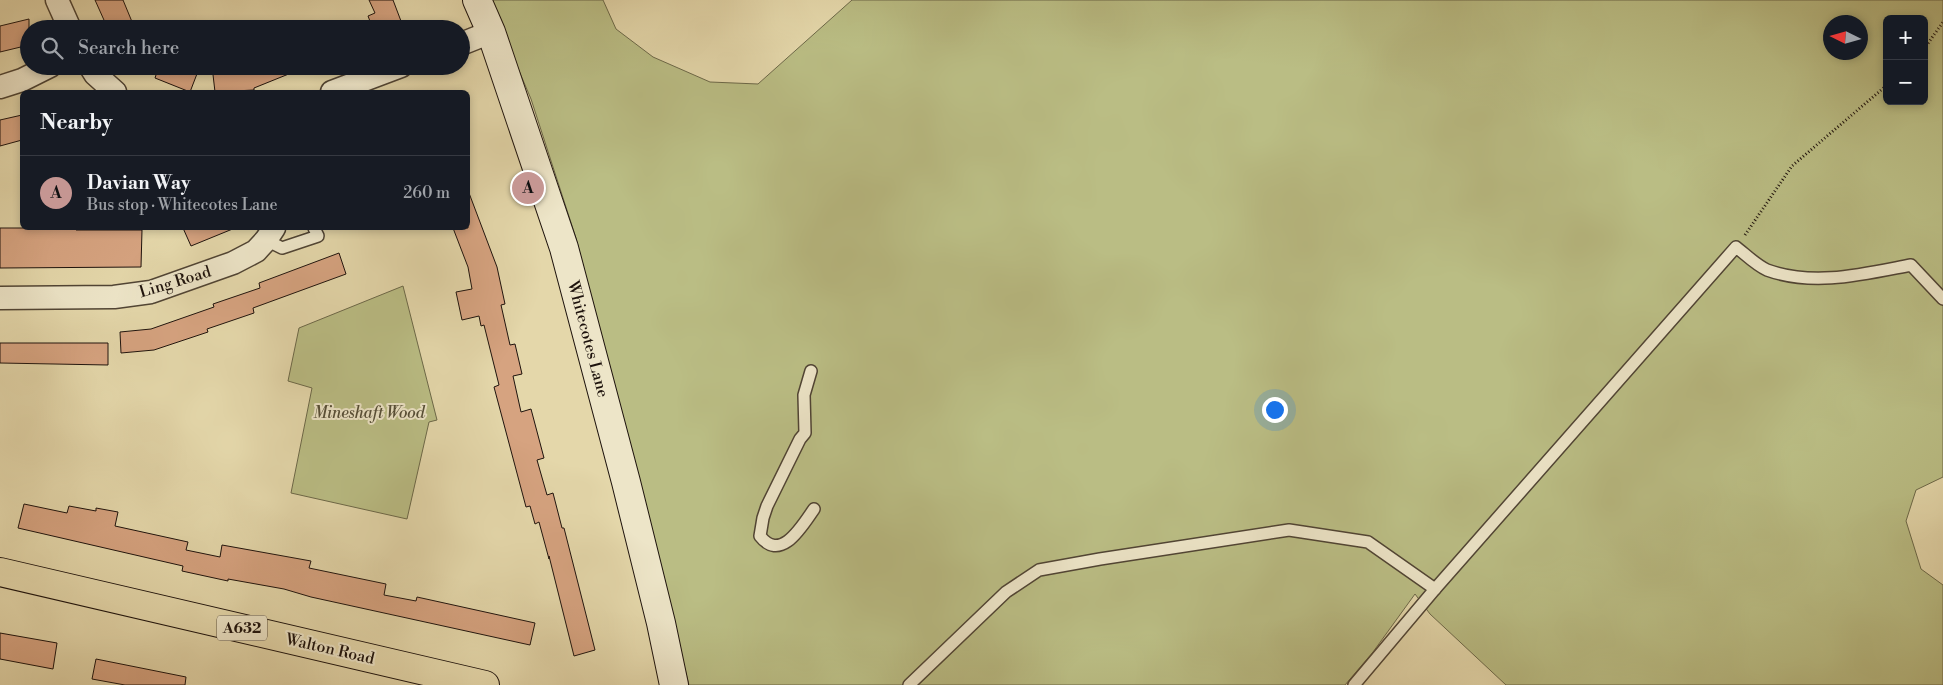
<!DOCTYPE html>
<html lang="en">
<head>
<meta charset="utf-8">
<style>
  :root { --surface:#171b24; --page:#242831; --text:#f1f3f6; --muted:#9ea1a6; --line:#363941; --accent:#c59692 }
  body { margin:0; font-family:"Libre Bodoni",serif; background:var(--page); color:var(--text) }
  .controls { position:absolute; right:15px; top:15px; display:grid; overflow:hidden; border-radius:8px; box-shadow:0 2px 8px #0003 }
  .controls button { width:45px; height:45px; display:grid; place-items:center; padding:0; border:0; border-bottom:1px solid var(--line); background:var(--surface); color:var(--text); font:25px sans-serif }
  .compass { position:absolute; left:1823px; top:15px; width:45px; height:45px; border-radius:50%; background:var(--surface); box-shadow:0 2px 8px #0003; rotate:275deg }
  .you { position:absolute; left:1274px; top:409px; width:18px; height:18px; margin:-12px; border:4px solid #fff; border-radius:50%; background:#1a73e8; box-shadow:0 0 0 8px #1a73e833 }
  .badge { display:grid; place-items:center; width:32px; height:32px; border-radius:50%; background:var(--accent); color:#111; font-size:16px; font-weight:700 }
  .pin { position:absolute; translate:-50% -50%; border:2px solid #fff; box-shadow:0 1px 5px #0006 }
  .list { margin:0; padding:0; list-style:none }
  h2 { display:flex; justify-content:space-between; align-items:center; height:65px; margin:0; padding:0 20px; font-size:21px }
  h2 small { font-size:16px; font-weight:400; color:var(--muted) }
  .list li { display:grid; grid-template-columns:32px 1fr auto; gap:15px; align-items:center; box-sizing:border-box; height:75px; padding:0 20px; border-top:1px solid var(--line) }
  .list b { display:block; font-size:19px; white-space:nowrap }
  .list p { margin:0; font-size:16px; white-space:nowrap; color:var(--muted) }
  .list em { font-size:16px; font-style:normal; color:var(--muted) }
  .icon { flex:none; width:28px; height:28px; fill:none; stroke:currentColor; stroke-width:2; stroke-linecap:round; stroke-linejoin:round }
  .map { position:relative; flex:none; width:1943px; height:685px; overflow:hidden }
  .search { position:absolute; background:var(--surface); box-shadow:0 2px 8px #0003; left:20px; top:20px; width:450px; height:55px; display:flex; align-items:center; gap:12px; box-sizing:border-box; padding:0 18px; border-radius:28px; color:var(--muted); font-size:19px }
  .panel { position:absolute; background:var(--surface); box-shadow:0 2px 8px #0003; left:20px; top:90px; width:450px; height:140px; border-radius:8px }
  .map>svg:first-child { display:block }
  .green { fill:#babd84; stroke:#6c6848; fill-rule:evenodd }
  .building { fill:#d6a380; stroke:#1e130d }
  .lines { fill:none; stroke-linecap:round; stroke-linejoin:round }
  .lane-casing { stroke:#504434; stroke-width:14 }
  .street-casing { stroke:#504434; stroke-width:25 }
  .secondary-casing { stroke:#1e130d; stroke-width:30 }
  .primary-casing { stroke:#1e130d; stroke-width:30 }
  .path { stroke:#1e130d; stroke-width:3; stroke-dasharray:1 2.5; stroke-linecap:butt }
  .lane { stroke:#ede5c8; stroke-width:11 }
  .street { stroke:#ede5c8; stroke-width:22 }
  .secondary { stroke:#ede5c8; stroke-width:28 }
  .primary { stroke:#e4d7aa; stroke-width:28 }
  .labels { text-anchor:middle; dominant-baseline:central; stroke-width:4; stroke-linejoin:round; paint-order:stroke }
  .shield { fill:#ede5c8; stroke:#5c5245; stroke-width:1 }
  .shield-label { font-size:15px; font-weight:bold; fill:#1e130d }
  .street-label { font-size:16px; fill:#1e130d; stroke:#ede5c8 }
  .park-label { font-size:16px; font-style:italic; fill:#554e37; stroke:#ede5c8 }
</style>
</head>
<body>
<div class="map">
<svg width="1943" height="685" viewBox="0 0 1943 685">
  <rect width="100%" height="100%" fill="#e4d7aa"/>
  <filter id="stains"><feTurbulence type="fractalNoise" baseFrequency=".004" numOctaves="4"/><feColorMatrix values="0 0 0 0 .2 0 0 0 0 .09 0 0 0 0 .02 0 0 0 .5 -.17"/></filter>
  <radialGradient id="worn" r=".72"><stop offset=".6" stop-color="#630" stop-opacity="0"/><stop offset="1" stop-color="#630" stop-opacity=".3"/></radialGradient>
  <!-- green -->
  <g class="green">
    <path d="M 489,0 L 603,0 L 616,29 L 653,57 L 710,82 L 758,84 L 852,0 L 1943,0 L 1943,477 L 1916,490 L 1906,521 L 1921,569 L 1943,585 L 1943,685 L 1506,685 L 1430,614 L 1415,594 L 1373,652 L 1345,685 L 689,685 L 576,238 L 531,99 ZM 1887,19 L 1924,19 L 1924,101 L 1887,101 ZM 1830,22 L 1860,22 L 1860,52 L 1830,52 Z"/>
    <path d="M 403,286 L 437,420 L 429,422 L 407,519 L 291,493 L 312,388 L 288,381 L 299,328 Z"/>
  </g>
  <!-- building -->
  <g class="building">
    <path d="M 95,0 L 123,0 L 135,29 L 108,29 Z"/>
    <path d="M 369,0 L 393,0 L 404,29 L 373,29 L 368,16 L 375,13 Z"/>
    <path d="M 29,19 L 29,45 L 0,52 L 0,26 Z"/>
    <path d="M 159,66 L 200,66 L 190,92 L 155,78 Z"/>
    <path d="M 212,66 L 231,66 L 232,69 L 254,66 L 306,67 L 254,88 L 254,90 L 215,92 Z"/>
    <path d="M 22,115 L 22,140 L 0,146 L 0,120 Z"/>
    <path d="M 468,193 L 469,193 L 497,267 L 505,304 L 501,305 L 510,345 L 515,344 L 522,374 L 513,376 L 521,412 L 531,409 L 544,458 L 537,460 L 547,495 L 553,493 L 562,528 L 564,528 L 595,650 L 574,656 L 549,556 L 549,559 L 539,522 L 535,524 L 530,506 L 526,507 L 494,387 L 499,385 L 484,325 L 481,326 L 479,316 L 462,320 L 456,292 L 472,289 L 468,267 L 453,228 L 468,228 Z"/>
    <path d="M 0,228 L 76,228 L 76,230 L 142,230 L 141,267 L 0,268 Z"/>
    <path d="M 183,228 L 235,228 L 191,246 Z"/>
    <path d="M 339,253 L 346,274 L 253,308 L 254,313 L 207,329 L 208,332 L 154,350 L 121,353 L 120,332 L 151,329 L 214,307 L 213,304 L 260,288 L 259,283 Z"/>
    <path d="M 0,343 L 108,343 L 108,365 L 0,363 Z"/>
    <path d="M 24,504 L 67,513 L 69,506 L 96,511 L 96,508 L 118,512 L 115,526 L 188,542 L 186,550 L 220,557 L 222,545 L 311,561 L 309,568 L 386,584 L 384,595 L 416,601 L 417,597 L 535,623 L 530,645 L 311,597 L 284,589 L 228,579 L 228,581 L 182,571 L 183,566 L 18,528 Z"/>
    <path d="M 0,633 L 57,643 L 53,669 L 0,659 Z"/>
    <path d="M 96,659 L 186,677 L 185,685 L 125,685 L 92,679 Z"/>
  </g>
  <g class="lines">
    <defs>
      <g id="lane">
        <path d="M 266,240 L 282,248 L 318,236 L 314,228"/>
        <path d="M 811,371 L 804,395 L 805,433 L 800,439 L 767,506 L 763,518 L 760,536 C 781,563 802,526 814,509"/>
        <path d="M 909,685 L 1006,592 L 1039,570 L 1100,559 L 1289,530 L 1368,542 L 1435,589"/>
        <path d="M 1354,685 L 1435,589 L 1736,247 C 1745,254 1756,265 1767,270 C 1814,287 1864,274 1911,265 L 1943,299"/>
      </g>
      <g id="street">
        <path d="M 57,0 L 70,29"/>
        <path d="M 461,44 L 491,32"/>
        <path d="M 90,66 L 95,74 L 115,92"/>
        <path d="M 0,87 L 22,80 L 50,66"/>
        <path d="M 332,92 L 401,66"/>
        <path d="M 0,298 L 114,297 L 151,292 L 233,263 L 256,251 L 266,240 L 274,228"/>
      </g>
      <path id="secondary" d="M 477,0 L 491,32 L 564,248 L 626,482 L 661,623 L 674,685"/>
      <path id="primary" d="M 0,572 L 485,685"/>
    </defs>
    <!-- lane casing -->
    <use href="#lane" class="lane-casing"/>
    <!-- street casing -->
    <use href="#street" class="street-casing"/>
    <!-- secondary casing -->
    <use href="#secondary" class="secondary-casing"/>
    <!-- primary casing -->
    <use href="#primary" class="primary-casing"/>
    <!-- path -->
    <g class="path">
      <path d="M 1924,49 L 1943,22"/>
      <path d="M 1745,235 L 1792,166 L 1887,85"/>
    </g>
    <!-- lane -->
    <use href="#lane" class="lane"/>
    <!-- street -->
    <use href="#street" class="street"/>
    <!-- secondary -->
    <use href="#secondary" class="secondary"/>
    <!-- primary -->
    <use href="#primary" class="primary"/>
  </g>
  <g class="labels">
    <!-- shield labels -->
    <rect class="shield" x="217" y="615.5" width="50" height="25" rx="4"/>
    <g class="shield-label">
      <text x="242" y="628">A632</text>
    </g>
    <!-- street labels -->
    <g class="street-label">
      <text transform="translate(175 282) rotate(-17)">Ling Road</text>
      <text transform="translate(588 339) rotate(75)">Whitecotes Lane</text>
      <text transform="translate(330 649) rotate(13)">Walton Road</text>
    </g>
    <!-- park labels -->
    <g class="park-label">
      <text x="369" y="413">Mineshaft Wood</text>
    </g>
  </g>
  <rect width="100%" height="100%" filter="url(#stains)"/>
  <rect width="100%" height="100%" fill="url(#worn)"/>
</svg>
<div class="controls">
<button>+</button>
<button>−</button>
</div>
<svg class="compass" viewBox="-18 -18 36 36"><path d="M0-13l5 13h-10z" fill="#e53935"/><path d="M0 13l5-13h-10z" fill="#9ea1a6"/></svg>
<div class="you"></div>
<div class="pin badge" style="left:528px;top:188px">A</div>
<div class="search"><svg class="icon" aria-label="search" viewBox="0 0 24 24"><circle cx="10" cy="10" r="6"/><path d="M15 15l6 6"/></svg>Search here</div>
<section class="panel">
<h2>Nearby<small></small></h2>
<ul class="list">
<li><span class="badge">A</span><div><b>Davian Way</b><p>Bus stop · Whitecotes Lane</p></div><em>260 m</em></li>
</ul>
</section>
</div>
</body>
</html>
